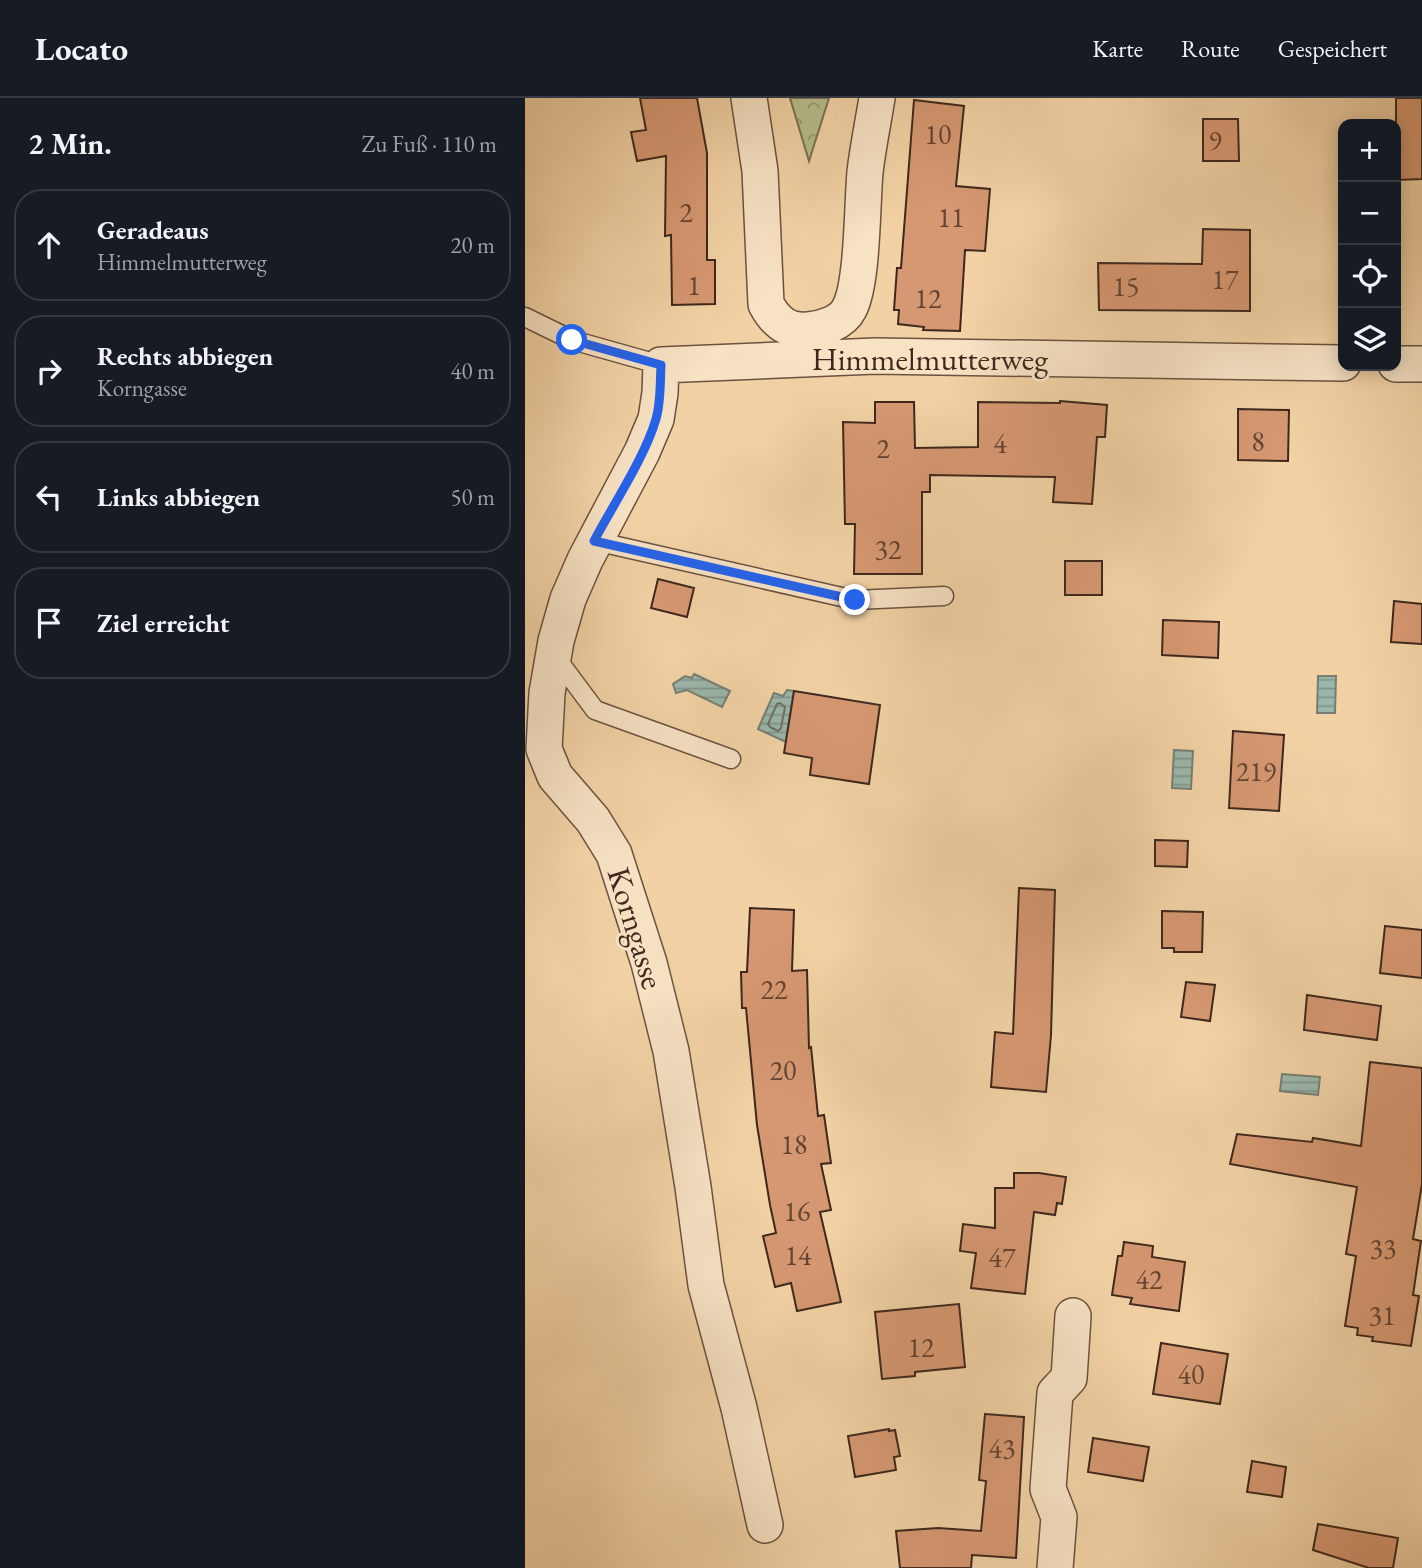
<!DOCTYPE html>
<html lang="de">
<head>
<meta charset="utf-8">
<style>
  :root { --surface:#171b24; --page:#242831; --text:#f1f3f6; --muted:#9ea1a6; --line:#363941 }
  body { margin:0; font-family:"EB Garamond",serif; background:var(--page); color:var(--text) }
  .controls { position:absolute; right:21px; top:21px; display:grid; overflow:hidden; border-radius:14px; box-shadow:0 4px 18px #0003 }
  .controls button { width:63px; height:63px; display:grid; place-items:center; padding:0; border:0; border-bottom:2px solid var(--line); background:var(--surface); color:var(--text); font:35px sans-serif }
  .stop { position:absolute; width:21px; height:21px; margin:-16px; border:5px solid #2563eb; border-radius:50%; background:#fff }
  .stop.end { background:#2563eb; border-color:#fff; box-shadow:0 2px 7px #0008 }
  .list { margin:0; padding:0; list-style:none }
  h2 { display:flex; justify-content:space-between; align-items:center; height:91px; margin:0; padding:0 28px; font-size:30px }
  h2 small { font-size:23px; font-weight:400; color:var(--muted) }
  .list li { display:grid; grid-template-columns:46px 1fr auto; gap:21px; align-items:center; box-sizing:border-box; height:112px; margin:0 14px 14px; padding:0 14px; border:2px solid var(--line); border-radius:28px }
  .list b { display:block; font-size:26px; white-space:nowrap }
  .list p { margin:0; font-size:23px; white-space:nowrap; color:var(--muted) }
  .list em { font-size:23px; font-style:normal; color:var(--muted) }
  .icon { flex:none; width:38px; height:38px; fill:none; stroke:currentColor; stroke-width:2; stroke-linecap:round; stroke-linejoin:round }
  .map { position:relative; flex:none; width:897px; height:1470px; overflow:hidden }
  header { display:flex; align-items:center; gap:42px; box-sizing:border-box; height:98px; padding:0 35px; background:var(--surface); border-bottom:2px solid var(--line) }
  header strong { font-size:33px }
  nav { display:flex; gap:38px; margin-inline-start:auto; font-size:24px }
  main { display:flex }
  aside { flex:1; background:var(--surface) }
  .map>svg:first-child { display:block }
  .forest { fill:url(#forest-crowns); stroke:#7a7254; stroke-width:2 }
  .water { fill:url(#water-rules); stroke:#767e73; stroke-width:2 }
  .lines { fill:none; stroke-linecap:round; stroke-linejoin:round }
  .shore { stroke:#6c7064; stroke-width:2 }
  .building { fill:#d69872; stroke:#3e281e; stroke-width:2 }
  .lane-casing { stroke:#6b5240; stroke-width:21 }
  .street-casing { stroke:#6b5240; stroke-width:38 }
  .lane { stroke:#f7e2c4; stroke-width:18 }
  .street { stroke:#f7e2c4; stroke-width:35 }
  .route { stroke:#2563eb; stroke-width:9 }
  .labels { text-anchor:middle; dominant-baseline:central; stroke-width:6; stroke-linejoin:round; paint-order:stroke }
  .number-label { font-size:28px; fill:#644433 }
  .street-label { font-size:32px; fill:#3e281e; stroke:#f7e2c4 }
</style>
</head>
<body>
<header>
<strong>Locato</strong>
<nav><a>Karte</a><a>Route</a><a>Gespeichert</a></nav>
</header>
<main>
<aside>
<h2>2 Min.<small>Zu Fuß · 110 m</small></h2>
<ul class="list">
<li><svg class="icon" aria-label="ahead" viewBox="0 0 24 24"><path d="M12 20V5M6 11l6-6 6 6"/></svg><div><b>Geradeaus</b><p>Himmelmutterweg</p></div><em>20 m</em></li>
<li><svg class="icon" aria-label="right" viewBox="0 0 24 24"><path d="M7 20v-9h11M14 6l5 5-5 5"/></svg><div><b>Rechts abbiegen</b><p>Korngasse</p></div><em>40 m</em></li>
<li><svg class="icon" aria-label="left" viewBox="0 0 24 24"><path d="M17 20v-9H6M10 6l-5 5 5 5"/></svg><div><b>Links abbiegen</b></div><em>50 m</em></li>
<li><svg class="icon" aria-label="arrive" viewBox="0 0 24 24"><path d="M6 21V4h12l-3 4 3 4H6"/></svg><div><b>Ziel erreicht</b></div></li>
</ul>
</aside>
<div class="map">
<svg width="897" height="1470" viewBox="0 0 897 1470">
  <defs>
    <pattern id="forest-crowns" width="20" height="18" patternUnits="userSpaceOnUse" patternTransform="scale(1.75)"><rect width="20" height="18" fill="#b5bd8b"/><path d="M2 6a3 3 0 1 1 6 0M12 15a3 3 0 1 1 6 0" fill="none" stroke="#959a71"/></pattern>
    <pattern id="water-rules" width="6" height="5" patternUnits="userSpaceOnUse" patternTransform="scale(1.75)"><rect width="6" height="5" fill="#9bb7ab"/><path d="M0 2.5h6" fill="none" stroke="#80958b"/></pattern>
  </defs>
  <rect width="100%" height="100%" fill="#f2d2a5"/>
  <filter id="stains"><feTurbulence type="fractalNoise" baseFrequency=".00286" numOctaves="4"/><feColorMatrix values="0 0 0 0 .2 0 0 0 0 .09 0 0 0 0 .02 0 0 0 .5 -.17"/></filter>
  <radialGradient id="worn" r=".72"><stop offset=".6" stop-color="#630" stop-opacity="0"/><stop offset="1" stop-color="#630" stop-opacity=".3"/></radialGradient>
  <!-- forest -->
  <path class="forest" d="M 265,0 L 304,0 L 284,63 Z"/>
  <!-- water -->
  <g class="water">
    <path d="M 169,576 L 205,593 L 197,609 L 162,592 L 151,595 L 148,586 L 160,578 L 167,580 Z"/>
    <path d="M 793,578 L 811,578 L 810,615 L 792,615 Z"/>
    <path d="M 262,592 L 269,593 L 261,644 L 233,631 L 249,595 L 258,598 Z"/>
    <path d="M 649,652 L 668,653 L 666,691 L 647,690 Z"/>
    <path d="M 757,976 L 795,979 L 793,997 L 755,993 Z"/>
  </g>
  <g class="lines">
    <!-- shore -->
    <path class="shore" d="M 255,605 L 260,609 L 256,630 L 253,633 L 245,629 L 243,626 L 252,606 Z"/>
  </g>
  <!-- building -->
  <g class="building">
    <path d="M 115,0 L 172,0 L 182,55 L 182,162 L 190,162 L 190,206 L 147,207 L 146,137 L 140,138 L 141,58 L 112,63 L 106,34 L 121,32 Z"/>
    <path d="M 871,0 L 897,0 L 897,81 L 871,82 Z"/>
    <path d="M 389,2 L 439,8 L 431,88 L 465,91 L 460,153 L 440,152 L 435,233 L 398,232 L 399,229 L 373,226 L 374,212 L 369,212 L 372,170 L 376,170 Z"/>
    <path d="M 678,21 L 713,21 L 714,63 L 678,63 Z"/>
    <path d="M 678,131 L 725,132 L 725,213 L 574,212 L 573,165 L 677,166 Z"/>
    <path d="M 535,303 L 582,307 L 580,339 L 572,339 L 567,406 L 528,404 L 530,379 L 405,377 L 405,394 L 397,394 L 397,476 L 329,476 L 330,426 L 320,426 L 318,324 L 350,325 L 350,304 L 389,304 L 390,350 L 453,349 L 453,304 L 535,305 Z"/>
    <path d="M 713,311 L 764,312 L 763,363 L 713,362 Z"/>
    <rect x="540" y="463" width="37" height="34"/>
    <path d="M 133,481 L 169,490 L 162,519 L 126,510 Z"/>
    <path d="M 869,503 L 897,506 L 897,546 L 866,544 Z"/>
    <path d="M 638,522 L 694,524 L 693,560 L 637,557 Z"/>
    <path d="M 269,593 L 355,607 L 344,686 L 285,677 L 287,660 L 259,655 Z"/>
    <path d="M 708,633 L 759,637 L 754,713 L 704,710 Z"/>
    <path d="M 630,742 L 663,743 L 662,769 L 630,768 Z"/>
    <path d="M 494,790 L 530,792 L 526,937 L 521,994 L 466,989 L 470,934 L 488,936 Z"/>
    <path d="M 225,810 L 269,812 L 267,873 L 282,872 L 284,950 L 286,949 L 293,1018 L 299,1017 L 306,1065 L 296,1066 L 306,1112 L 295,1114 L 316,1204 L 272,1213 L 266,1185 L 250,1189 L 238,1138 L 251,1135 L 245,1107 L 232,1027 L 221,910 L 217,910 L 216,874 L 222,874 Z"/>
    <path d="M 637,813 L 678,814 L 677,854 L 649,854 L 649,850 L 637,850 Z"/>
    <path d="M 860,828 L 897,832 L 897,880 L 855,875 Z"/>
    <path d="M 661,884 L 690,887 L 685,923 L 656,919 Z"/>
    <path d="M 782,897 L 856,908 L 852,942 L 779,932 Z"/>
    <path d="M 845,964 L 897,970 L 897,1086 L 888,1141 L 896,1143 L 888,1197 L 894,1198 L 886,1248 L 847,1243 L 848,1239 L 832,1237 L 833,1230 L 820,1228 L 831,1158 L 821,1156 L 832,1089 L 705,1066 L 712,1036 L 787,1044 L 788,1040 L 836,1048 Z"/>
    <path d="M 489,1075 L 514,1075 L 541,1079 L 537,1106 L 532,1105 L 530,1117 L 509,1114 L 500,1196 L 446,1190 L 451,1155 L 435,1153 L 438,1126 L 470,1130 L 470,1090 L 489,1090 Z"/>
    <path d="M 599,1144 L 628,1148 L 627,1159 L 660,1164 L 654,1213 L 605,1206 L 607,1200 L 587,1197 L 593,1158 L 597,1158 Z"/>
    <path d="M 434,1206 L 440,1269 L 390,1274 L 390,1278 L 357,1281 L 350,1214 Z"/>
    <path d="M 636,1245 L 703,1256 L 695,1306 L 628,1296 Z"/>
    <path d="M 460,1316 L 499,1319 L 491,1460 L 447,1457 L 446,1470 L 375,1470 L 371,1433 L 413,1430 L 456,1433 L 461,1383 L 454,1382 Z"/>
    <path d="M 364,1331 L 364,1333 L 370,1332 L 375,1358 L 369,1359 L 371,1372 L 330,1379 L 323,1338 Z"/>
    <path d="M 568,1340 L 624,1349 L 618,1383 L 563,1374 Z"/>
    <path d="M 727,1363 L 761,1369 L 757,1399 L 722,1394 Z"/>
    <path d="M 793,1426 L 873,1440 L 868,1470 L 844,1470 L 788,1452 Z"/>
  </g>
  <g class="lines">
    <defs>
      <g id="lane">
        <path d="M 0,219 L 47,242 L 136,267"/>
        <path d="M 70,443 L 330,502 L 419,498"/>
        <path d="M 29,557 L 70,612 L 206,661"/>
      </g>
      <g id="street">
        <path d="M 224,0 L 235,73 L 241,206 C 250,223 262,234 283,232 C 297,231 317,225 324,211 C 338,186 337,106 340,74 C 343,49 348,25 352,0"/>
        <path d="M 871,266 L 897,266"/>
        <path d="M 240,1427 L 214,1310 L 181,1187 L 168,1089 L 146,953 L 124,865 L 89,756 L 68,722 L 30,678 L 19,651 L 22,595 L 31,543 L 43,501 L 60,462 L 117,354 L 131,321 L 135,295 L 136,267 L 350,258 L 818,265"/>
        <path d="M 530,1470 L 534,1419 L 523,1391 L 530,1295 L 544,1280 L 548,1218"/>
      </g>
    </defs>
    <!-- lane casing -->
    <use href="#lane" class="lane-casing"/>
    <!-- street casing -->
    <use href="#street" class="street-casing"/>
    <!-- lane -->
    <use href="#lane" class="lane"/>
    <!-- street -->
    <use href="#street" class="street"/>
  </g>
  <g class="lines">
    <!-- route -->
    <path class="route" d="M 47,242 L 136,267 C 135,285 136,304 131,321 C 120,359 88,407 69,443 L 330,502"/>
  </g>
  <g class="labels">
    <!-- number labels -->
    <g class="number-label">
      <text x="413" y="36">10</text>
      <text x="690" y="42">9</text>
      <text x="161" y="114">2</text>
      <text x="426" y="119">11</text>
      <text x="700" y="181">17</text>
      <text x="169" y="187">1</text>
      <text x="601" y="188">15</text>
      <text x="403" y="200">12</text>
      <text x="733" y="343">8</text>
      <text x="475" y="345">4</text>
      <text x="358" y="350">2</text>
      <text x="363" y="451">32</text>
      <text x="731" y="673">219</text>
      <text x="249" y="891">22</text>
      <text x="258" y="972">20</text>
      <text x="269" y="1046">18</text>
      <text x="272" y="1113">16</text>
      <text x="858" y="1150">33</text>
      <text x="273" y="1157">14</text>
      <text x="477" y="1159">47</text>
      <text x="624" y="1181">42</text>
      <text x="857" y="1217">31</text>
      <text x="396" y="1249">12</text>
      <text x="666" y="1276">40</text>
      <text x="477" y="1350">43</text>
    </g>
    <!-- street labels -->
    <g class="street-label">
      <text x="405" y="261">Himmelmutterweg</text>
      <text transform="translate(111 830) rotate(73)">Korngasse</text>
    </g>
  </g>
  <rect width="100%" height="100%" filter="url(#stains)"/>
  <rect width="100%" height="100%" fill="url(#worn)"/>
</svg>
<div class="controls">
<button>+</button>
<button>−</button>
<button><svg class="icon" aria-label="locate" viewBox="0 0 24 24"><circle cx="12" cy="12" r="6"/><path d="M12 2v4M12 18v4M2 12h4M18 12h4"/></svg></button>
<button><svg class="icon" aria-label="layers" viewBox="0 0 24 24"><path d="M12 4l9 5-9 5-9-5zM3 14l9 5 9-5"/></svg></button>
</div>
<div class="stop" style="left:47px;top:242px"></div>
<div class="stop end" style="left:330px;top:502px"></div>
</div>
</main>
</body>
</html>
